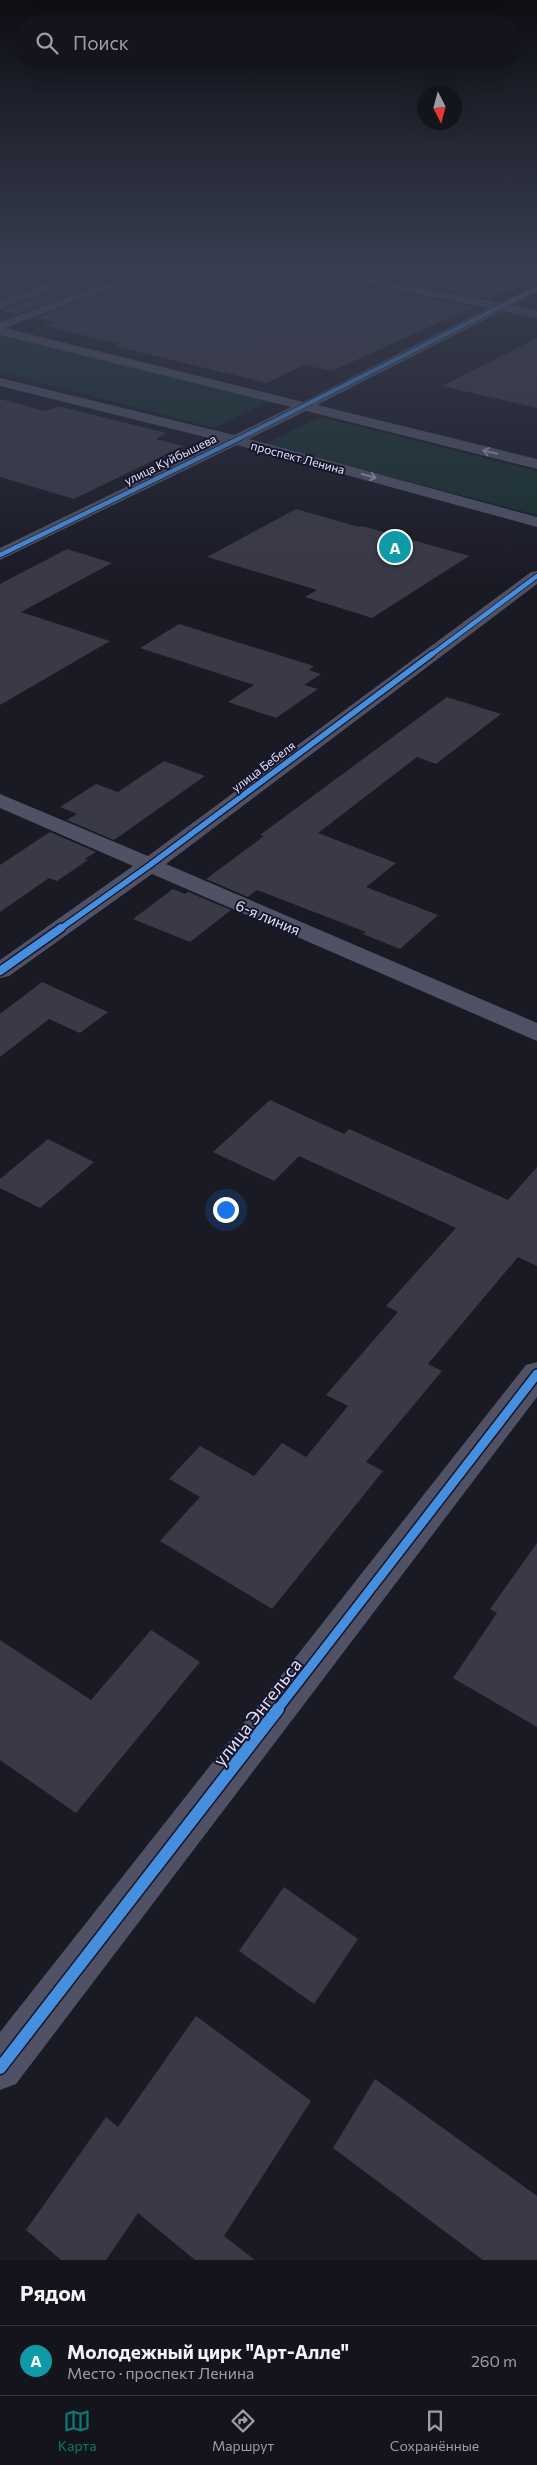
<!DOCTYPE html>
<html lang="ru">
<head>
<meta charset="utf-8">
<style>
  :root { --surface:#14141c; --page:#1d1d25; --text:#f1f3f6; --muted:#9d9ea3; --line:#33333b; --accent:#0f766e }
  body { margin:0; font-family:Commissioner,sans-serif; background:var(--page); color:var(--text) }
  .compass { position:absolute; left:417px; top:85px; width:45px; height:45px; border-radius:50%; background:var(--surface); box-shadow:0 5px 20px #0002; rotate:174deg }
  .you { position:absolute; left:225px; top:1209px; width:18px; height:18px; margin:-12px; border:4px solid #fff; border-radius:50%; background:#1a73e8; box-shadow:0 0 0 8px #1a73e833 }
  .badge { display:grid; place-items:center; width:32px; height:32px; border-radius:50%; background:var(--accent); color:#fff; font-size:16px; font-weight:700 }
  .pin { position:absolute; translate:-50% -50%; border:2px solid #fff; box-shadow:0 1px 5px #0006 }
  .list { margin:0; padding:0; list-style:none }
  h2 { display:flex; justify-content:space-between; align-items:center; height:65px; margin:0; padding:0 20px; font-size:21px }
  h2 small { font-size:16px; font-weight:400; color:var(--muted) }
  .list li { display:grid; grid-template-columns:32px 1fr auto; gap:15px; align-items:center; box-sizing:border-box; height:70px; padding:0 20px; border-top:1px solid var(--line) }
  .list b { display:block; font-size:19px; white-space:nowrap }
  .list p { margin:0; font-size:16px; white-space:nowrap; color:var(--muted) }
  .list em { font-size:16px; font-style:normal; color:var(--muted) }
  .icon { flex:none; width:28px; height:28px; fill:none; stroke:currentColor; stroke-width:2; stroke-linecap:round; stroke-linejoin:round }
  .map { position:relative; flex:none; width:537px; height:2260px; overflow:hidden }
  .search { position:absolute; background:var(--surface); box-shadow:0 5px 20px #0002; left:15px; right:15px; top:15px; height:55px; display:flex; align-items:center; gap:12px; box-sizing:border-box; padding:0 18px; border-radius:28px; color:var(--muted); font-size:19px }
  .sheet { height:135px; background:var(--surface) }
  nav { display:flex; justify-content:space-around; align-items:center; box-sizing:border-box; height:70px; border-top:1px solid var(--line); background:var(--surface); font-size:14px; color:var(--muted) }
  nav a { display:grid; justify-items:center; gap:2px }
  nav .on { color:var(--accent) }
  .map>svg:first-child { display:block }
  .green { fill:#18302f }
  .building { fill:#3a3946 }
  .lines { fill:none; stroke-linecap:round; stroke-linejoin:round }
  .minor { fill:#505165; fill-rule:evenodd }
  .cycleway-far5-casing { stroke:#16152a; stroke-width:5 }
  .cycleway-far4-casing { stroke:#16152a; stroke-width:6 }
  .cycleway-far3-casing { stroke:#16152a; stroke-width:8 }
  .cycleway-far2-casing { stroke:#16152a; stroke-width:11 }
  .cycleway-far1-casing { stroke:#16152a; stroke-width:12 }
  .cycleway-casing { stroke:#16152a; stroke-width:15 }
  .cycleway-far5 { stroke:#468fdf; stroke-width:4 }
  .cycleway-far4 { stroke:#468fdf; stroke-width:4.5 }
  .cycleway-far3 { stroke:#468fdf; stroke-width:5.5 }
  .cycleway-far2 { stroke:#468fdf; stroke-width:8 }
  .cycleway-far1 { stroke:#468fdf; stroke-width:9 }
  .cycleway { stroke:#468fdf; stroke-width:12 }
  .oneway { stroke:#9999b0 }
  .labels { text-anchor:middle; dominant-baseline:central; stroke-width:4; stroke-linejoin:round; paint-order:stroke }
  .far-street-label { font-size:12px; fill:#e2e1fc; stroke:#16152a }
  .street-label { font-size:15px; fill:#e2e1fc; stroke:#16152a }
  .near-street-label { font-size:18px; fill:#e2e1fc; stroke:#16152a }
</style>
</head>
<body>
<div class="map">
<svg width="537" height="2260" viewBox="0 0 537 2260">
  <rect width="100%" height="100%" fill="#1a1a25"/>
  <!-- green -->
  <g class="green">
    <path d="M 0,336 L 2,336 L 270,401 L 214,428 L 0,372 Z"/>
    <path d="M 320,417 L 537,471 L 537,515 L 265,444 Z"/>
  </g>
  <!-- building -->
  <g class="building">
    <path d="M 0,267 L 96,267 L 55,277 L 0,299 Z"/>
    <path d="M 105,267 L 145,267 L 16,314 L 1,311 L 65,287 L 106,276 L 110,271 Z"/>
    <path d="M 168,267 L 196,267 L 289,284 L 310,275 L 473,307 L 332,371 L 304,365 L 267,383 L 114,346 L 120,344 L 44,326 L 54,323 L 36,318 Z"/>
    <path d="M 360,267 L 462,267 L 531,280 L 489,299 L 348,272 Z"/>
    <path d="M 537,338 L 537,408 L 442,386 Z"/>
    <path d="M 0,399 L 46,411 L 58,406 L 166,433 L 156,439 L 183,446 L 74,499 L 0,477 Z"/>
    <path d="M 296,509 L 359,527 L 362,526 L 469,556 L 372,618 L 305,597 L 317,590 L 207,557 Z"/>
    <path d="M 67,549 L 112,563 L 21,612 L 110,641 L 0,705 L 0,584 Z"/>
    <path d="M 179,624 L 314,666 L 309,670 L 321,674 L 304,685 L 318,689 L 276,718 L 228,702 L 254,685 L 140,648 Z"/>
    <path d="M 447,697 L 501,714 L 436,764 L 417,757 L 318,833 L 396,863 L 366,887 L 438,915 L 400,949 L 363,934 L 366,932 L 257,890 L 248,897 L 206,879 L 264,836 L 260,835 Z"/>
    <path d="M 164,761 L 205,776 L 114,840 L 67,820 L 77,814 L 60,807 L 96,784 L 118,792 Z"/>
    <path d="M 50,832 L 96,852 L 85,859 L 88,860 L 57,881 L 49,878 L 0,912 L 0,865 Z"/>
    <path d="M 173,889 L 185,894 L 188,892 L 231,910 L 190,942 L 133,919 Z"/>
    <path d="M 42,982 L 108,1012 L 80,1033 L 49,1019 L 0,1057 L 0,1014 Z"/>
    <path d="M 270,1100 L 344,1134 L 349,1129 L 508,1200 L 537,1167 L 537,1266 L 518,1257 L 428,1364 L 442,1371 L 366,1462 L 383,1471 L 272,1609 L 160,1541 L 200,1497 L 169,1479 L 200,1446 L 254,1476 L 282,1443 L 306,1457 L 348,1406 L 326,1395 L 398,1312 L 386,1306 L 456,1228 L 299,1156 L 274,1181 L 213,1152 Z"/>
    <path d="M 48,1139 L 94,1162 L 40,1208 L 0,1188 L 0,1179 Z"/>
    <path d="M 537,1543 L 537,1727 L 453,1678 L 497,1613 L 490,1609 Z"/>
    <path d="M 151,1630 L 200,1662 L 76,1813 L 0,1760 L 0,1640 L 91,1700 Z"/>
    <path d="M 284,1887 L 358,1939 L 314,2004 L 239,1951 Z"/>
    <path d="M 196,2016 L 311,2101 L 224,2236 L 255,2260 L 195,2260 L 138,2213 L 106,2260 L 61,2260 L 26,2230 L 106,2117 L 118,2127 Z"/>
    <path d="M 375,2079 L 537,2196 L 537,2260 L 483,2260 L 333,2148 Z"/>
  </g>
  <g class="lines">
    <!-- minor -->
    <g class="minor">
      <path d="M 102,267 L 108,271 L 106,274 L 64,285 L 0,309 L 0,301 L 56,279 Z"/>
      <path d="M 150,267 L 166,267 L 5,328 L 303,402 L 488,308 L 299,271 L 293,267 L 315,267 L 499,303 L 537,284 L 537,293 L 512,305 L 537,310 L 537,318 L 502,311 L 317,405 L 537,459 L 537,469 L 306,411 L 249,439 L 537,517 L 537,527 L 237,445 L 0,560 L 0,548 L 221,441 L 0,386 L 0,378 L 234,435 L 291,407 L 0,335 L 0,322 Z"/>
      <path d="M 537,571 L 537,584 L 166,864 L 537,1023 L 537,1041 L 152,874 L 9,976 L 0,978 L 0,960 L 133,866 L 0,808 L 0,794 L 148,856 L 531,572 Z"/>
      <path d="M 537,1362 L 537,1397 L 16,2084 L 0,2090 L 0,2032 L 526,1365 Z"/>
    </g>
    <defs>
      <path id="cycleway-far5" d="M 238,439 L 537,288"/>
      <g id="cycleway-far4">
        <path d="M 0,555 L 240,438"/>
        <path d="M 431,655 L 537,576"/>
      </g>
      <path id="cycleway-far3" d="M 60,929 L 150,865 L 432,654"/>
      <path id="cycleway-far2" d="M 0,971 L 61,928"/>
      <path id="cycleway-far1" d="M 277,1710 L 537,1374"/>
      <path id="cycleway" d="M 0,2068 L 278,1709"/>
    </defs>
    <!-- cycleway-far5 casing -->
    <use href="#cycleway-far5" class="cycleway-far5-casing"/>
    <!-- cycleway-far4 casing -->
    <use href="#cycleway-far4" class="cycleway-far4-casing"/>
    <!-- cycleway-far3 casing -->
    <use href="#cycleway-far3" class="cycleway-far3-casing"/>
    <!-- cycleway-far2 casing -->
    <use href="#cycleway-far2" class="cycleway-far2-casing"/>
    <!-- cycleway-far1 casing -->
    <use href="#cycleway-far1" class="cycleway-far1-casing"/>
    <!-- cycleway casing -->
    <use href="#cycleway" class="cycleway-casing"/>
    <!-- cycleway-far5 -->
    <use href="#cycleway-far5" class="cycleway-far5"/>
    <!-- cycleway-far4 -->
    <use href="#cycleway-far4" class="cycleway-far4"/>
    <!-- cycleway-far3 -->
    <use href="#cycleway-far3" class="cycleway-far3"/>
    <!-- cycleway-far2 -->
    <use href="#cycleway-far2" class="cycleway-far2"/>
    <!-- cycleway-far1 -->
    <use href="#cycleway-far1" class="cycleway-far1"/>
    <!-- cycleway -->
    <use href="#cycleway" class="cycleway"/>
  </g>
  <!-- one-way arrows -->
  <defs><path id="oneway-shaft" d="M-6 0H5M1.5-3L5.5 0L1.5 3" fill="none" stroke-width="1.6" stroke-linecap="round" stroke-linejoin="round" transform="scale(1.25)"/></defs>
  <g class="oneway">
    <use href="#oneway-shaft" transform="translate(490 452) rotate(-166)"/>
    <use href="#oneway-shaft" transform="translate(369 476) rotate(15)"/>
  </g>
  <!-- sky -->
  <linearGradient id="sky" x2="0" y2="1"><stop stop-color="#0e0e14"/><stop offset="0.46" stop-color="#383e51"/><stop offset="1" stop-color="#383e51" stop-opacity="0"/></linearGradient>
  <rect width="537" height="583" fill="url(#sky)"/>
  <g class="labels">
    <!-- far-street labels -->
    <g class="far-street-label">
      <text transform="translate(298 457) rotate(15)">проспект Ленина</text>
      <text transform="translate(170 459) rotate(-26)">улица Куйбышева</text>
      <text transform="translate(263 766) rotate(-37)">улица Бебеля</text>
    </g>
    <!-- street labels -->
    <g class="street-label">
      <text transform="translate(268 917) rotate(23)">6-я линия</text>
    </g>
    <!-- near-street labels -->
    <g class="near-street-label">
      <text transform="translate(257 1712) rotate(-52)">улица Энгельса</text>
    </g>
  </g>
</svg>
<svg class="compass" viewBox="-18 -18 36 36"><path d="M0-13l5 13h-10z" fill="#e53935"/><path d="M0 13l5-13h-10z" fill="#9d9ea3"/></svg>
<div class="you"></div>
<div class="pin badge" style="left:395px;top:547px;background:#0f9aa8">A</div>
<div class="search"><svg class="icon" aria-label="search" viewBox="0 0 24 24"><circle cx="10" cy="10" r="6"/><path d="M15 15l6 6"/></svg>Поиск</div>
</div>
<section class="sheet">
<h2>Рядом<small></small></h2>
<ul class="list">
<li><span class="badge" style="background:#0f9aa8">A</span><div><b>Молодежный цирк &quot;Арт-Алле&quot;</b><p>Место · проспект Ленина</p></div><em>260 m</em></li>
</ul>
</section>
<nav>
<a class="on"><svg class="icon" aria-label="map" viewBox="0 0 24 24"><path d="M3 6l6-2 6 2 6-2v14l-6 2-6-2-6 2zM9 4v14M15 6v14"/></svg>Карта</a>
<a><svg class="icon" aria-label="directions" viewBox="0 0 24 24"><path d="M12 3l9 9-9 9-9-9zM9 14v-3h6M13 9l2 2-2 2"/></svg>Маршрут</a>
<a><svg class="icon" aria-label="saved" viewBox="0 0 24 24"><path d="M7 4h10v16l-5-4-5 4z"/></svg>Сохранённые</a>
</nav>
</body>
</html>
